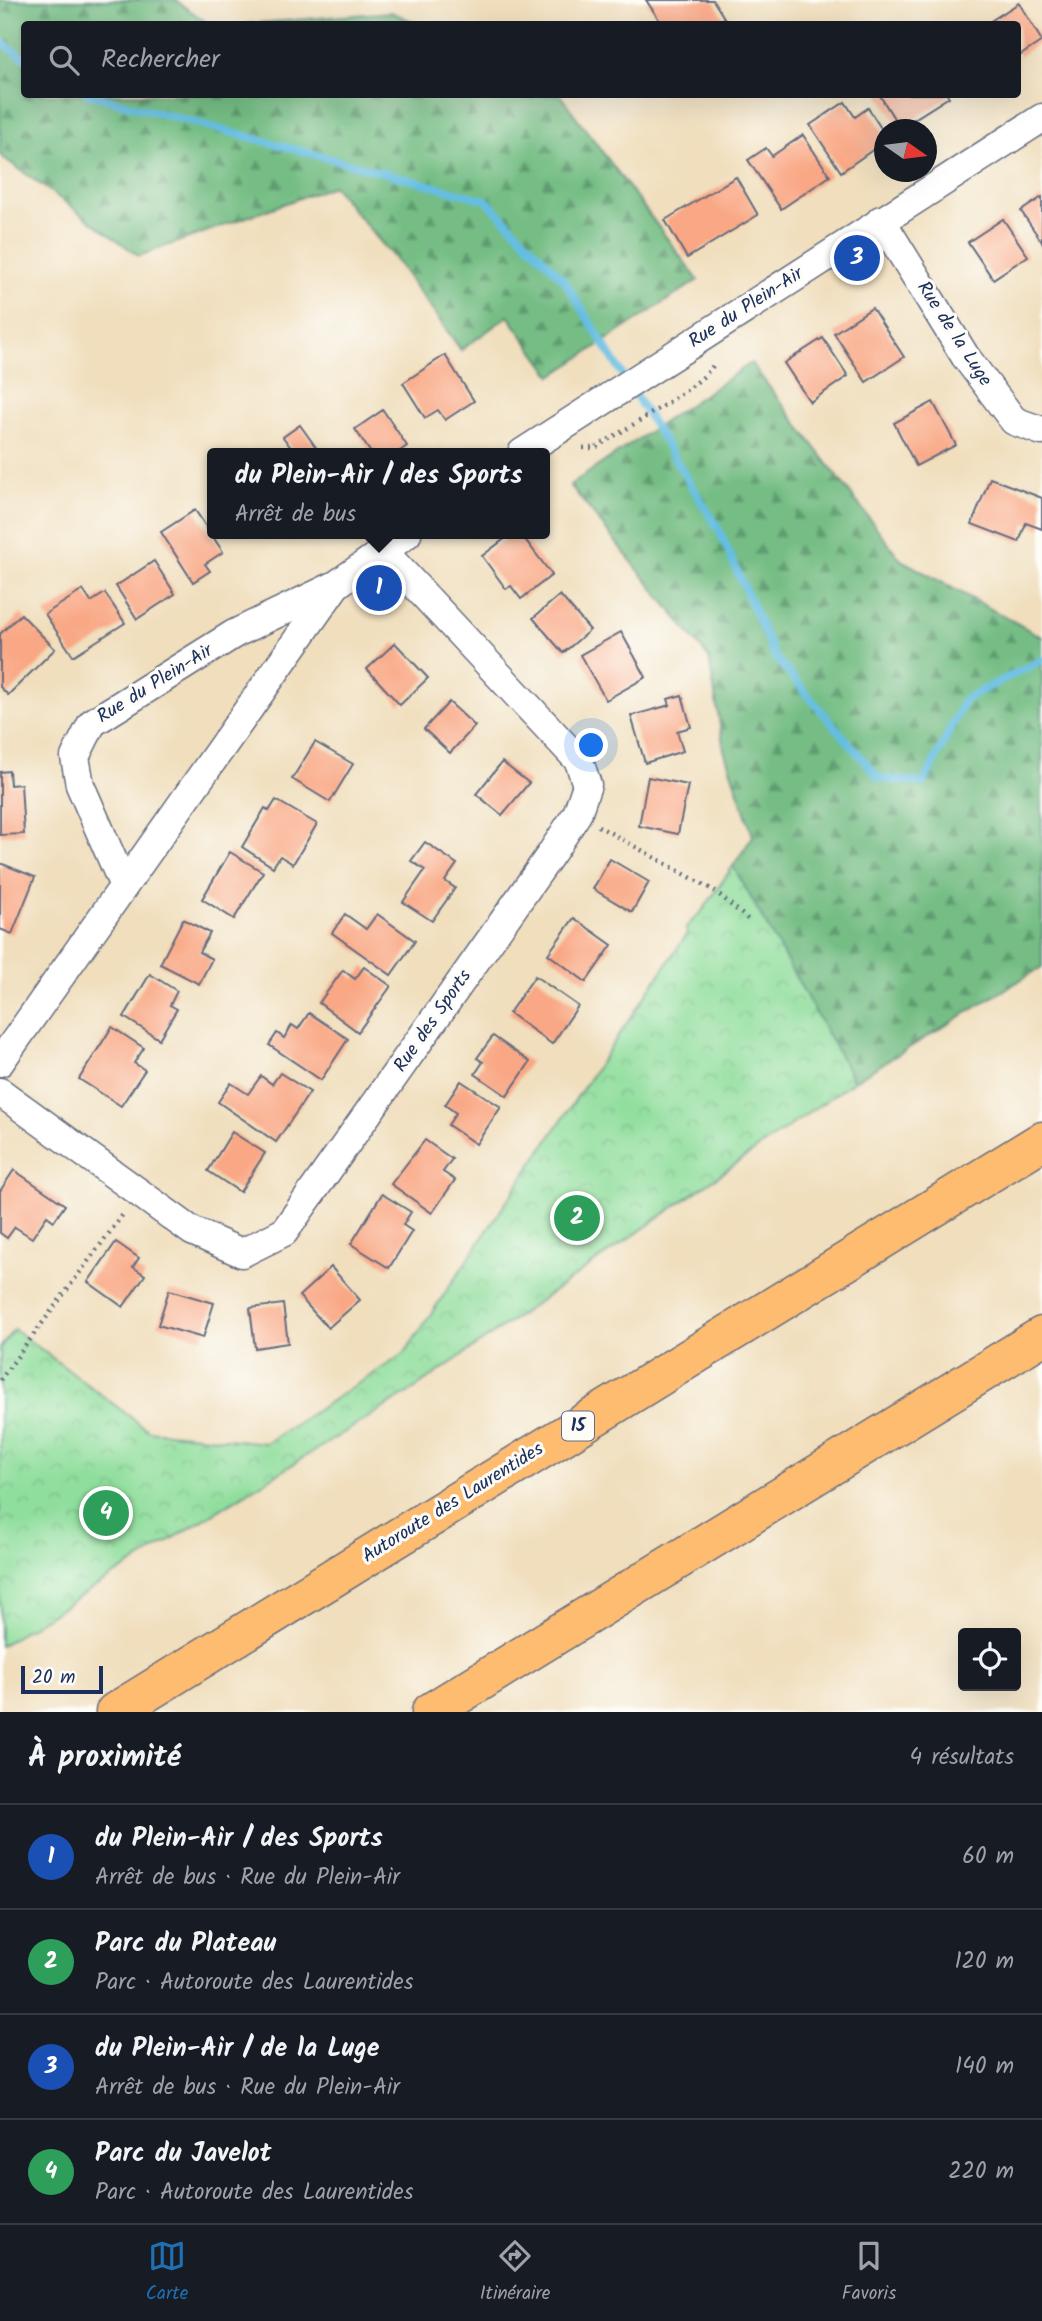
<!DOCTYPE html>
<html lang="fr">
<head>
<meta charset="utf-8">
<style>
  :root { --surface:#171b24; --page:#20242c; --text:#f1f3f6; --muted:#9ea1a6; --line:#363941; --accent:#1f6fb2 }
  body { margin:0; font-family:Kalam,sans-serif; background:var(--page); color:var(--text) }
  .controls { position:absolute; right:21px; bottom:21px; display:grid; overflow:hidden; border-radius:7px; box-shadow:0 7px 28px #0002 }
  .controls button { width:63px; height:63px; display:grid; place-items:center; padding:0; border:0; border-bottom:2px solid var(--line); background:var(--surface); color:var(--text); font:35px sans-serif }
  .compass { position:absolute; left:874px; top:119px; width:63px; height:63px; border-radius:50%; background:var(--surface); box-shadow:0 7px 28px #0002; rotate:104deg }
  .scale { position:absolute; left:21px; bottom:18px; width:82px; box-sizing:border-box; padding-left:7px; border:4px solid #1b2f5e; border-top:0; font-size:19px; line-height:24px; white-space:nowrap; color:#1b2f5e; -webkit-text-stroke:5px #fdfcf7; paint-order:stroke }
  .you { position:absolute; left:592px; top:746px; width:24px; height:24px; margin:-18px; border:5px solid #fff; border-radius:50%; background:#1a73e8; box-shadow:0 0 0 10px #1a73e833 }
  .badge { display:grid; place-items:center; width:46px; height:46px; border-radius:50%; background:var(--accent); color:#fff; font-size:23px; font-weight:700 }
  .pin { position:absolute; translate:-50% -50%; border:4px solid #fff; box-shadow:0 2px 7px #0006 }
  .popup { position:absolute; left:207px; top:448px; width:343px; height:91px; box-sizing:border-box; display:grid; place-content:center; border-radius:7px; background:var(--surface); filter:drop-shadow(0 2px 5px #0005); font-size:23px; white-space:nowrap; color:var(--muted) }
  .popup b { font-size:26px; color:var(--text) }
  .popup::after { content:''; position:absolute; left:50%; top:100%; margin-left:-14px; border:14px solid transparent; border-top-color:var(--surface) }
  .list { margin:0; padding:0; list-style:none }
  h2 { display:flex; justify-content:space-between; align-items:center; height:91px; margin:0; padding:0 28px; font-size:30px }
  h2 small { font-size:23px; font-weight:400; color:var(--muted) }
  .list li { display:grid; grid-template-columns:46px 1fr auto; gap:21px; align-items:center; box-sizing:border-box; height:105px; padding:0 28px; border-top:2px solid var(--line) }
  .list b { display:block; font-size:26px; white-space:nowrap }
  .list p { margin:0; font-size:23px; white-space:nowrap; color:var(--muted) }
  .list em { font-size:23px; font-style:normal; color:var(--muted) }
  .icon { flex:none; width:38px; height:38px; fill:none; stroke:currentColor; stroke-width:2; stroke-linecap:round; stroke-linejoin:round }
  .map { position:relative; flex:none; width:1042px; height:1712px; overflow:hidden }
  .search { position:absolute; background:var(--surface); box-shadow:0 7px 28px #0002; left:21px; right:21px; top:21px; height:77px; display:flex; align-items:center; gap:18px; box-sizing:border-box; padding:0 24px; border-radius:7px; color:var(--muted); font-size:26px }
  .sheet { height:511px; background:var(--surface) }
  nav { display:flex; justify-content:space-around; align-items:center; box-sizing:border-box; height:98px; border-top:2px solid var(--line); background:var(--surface); font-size:19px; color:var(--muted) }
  nav a { display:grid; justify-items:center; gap:4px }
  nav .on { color:var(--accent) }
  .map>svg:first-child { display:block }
  .forest { fill:url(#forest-firs); stroke:#487671; stroke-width:2 }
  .park { fill:url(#park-crowns); stroke:#56867e; stroke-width:2 }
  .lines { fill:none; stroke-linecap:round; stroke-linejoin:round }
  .stream { stroke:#65bee2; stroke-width:8 }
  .building { fill:#f9a784 }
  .minor-casing { stroke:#666c7f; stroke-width:31 }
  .highway-casing { stroke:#666c7f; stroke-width:41 }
  .path { stroke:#666c7f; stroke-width:4.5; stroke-dasharray:2 5; stroke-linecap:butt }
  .minor { stroke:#fff; stroke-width:28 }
  .highway { stroke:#febc70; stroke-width:38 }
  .labels { text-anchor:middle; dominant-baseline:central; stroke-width:6; stroke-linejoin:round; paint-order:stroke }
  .shield { fill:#fdfcf7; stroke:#5f6c8c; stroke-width:2 }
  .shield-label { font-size:18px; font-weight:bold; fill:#1b2f5e }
  .street-label { font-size:19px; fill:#1b2f5e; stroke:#fdfcf7 }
</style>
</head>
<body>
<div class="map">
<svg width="1042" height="1712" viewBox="0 0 1042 1712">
  <defs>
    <pattern id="forest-firs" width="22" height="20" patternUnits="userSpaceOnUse" patternTransform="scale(1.75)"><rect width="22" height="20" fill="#74bd84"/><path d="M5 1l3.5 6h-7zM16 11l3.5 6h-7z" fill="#5e9a6f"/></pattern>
    <pattern id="park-crowns" width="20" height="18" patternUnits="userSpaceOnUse" patternTransform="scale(1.75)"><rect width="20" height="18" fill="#90de9d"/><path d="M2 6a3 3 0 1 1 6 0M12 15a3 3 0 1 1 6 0" fill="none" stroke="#7cbf8a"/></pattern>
  </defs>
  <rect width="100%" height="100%" fill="#fdfcf7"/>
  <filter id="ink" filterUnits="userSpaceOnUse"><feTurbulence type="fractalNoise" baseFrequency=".0143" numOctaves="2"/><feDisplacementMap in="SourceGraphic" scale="14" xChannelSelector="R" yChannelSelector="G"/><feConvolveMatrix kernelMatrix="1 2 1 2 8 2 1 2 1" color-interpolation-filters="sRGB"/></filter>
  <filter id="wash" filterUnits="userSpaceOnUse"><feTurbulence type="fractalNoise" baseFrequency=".00686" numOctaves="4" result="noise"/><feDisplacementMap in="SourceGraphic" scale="28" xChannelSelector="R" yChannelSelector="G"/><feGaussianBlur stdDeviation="1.57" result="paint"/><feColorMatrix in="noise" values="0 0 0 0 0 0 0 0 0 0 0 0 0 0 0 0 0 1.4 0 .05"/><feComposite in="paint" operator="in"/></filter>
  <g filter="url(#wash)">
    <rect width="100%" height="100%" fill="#f0debc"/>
    <!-- forest -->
    <g class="forest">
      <path d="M 0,0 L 175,0 L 209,24 L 24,24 L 24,94 L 560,95 L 698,280 L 552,376 L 508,316 L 461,350 L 396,260 L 333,186 L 139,256 L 0,155 Z"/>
      <path d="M 391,12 L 419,24 L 246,24 Z"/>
      <path d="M 751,363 L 901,560 L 1042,637 L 1042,967 L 854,1081 L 733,866 L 753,836 L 724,750 L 709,658 L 570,485 Z"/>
    </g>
    <!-- park -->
    <path class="park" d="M 733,866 L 854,1081 L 414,1389 L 0,1646 L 0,1348 L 14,1329 L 149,1431 L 266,1443 L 404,1354 L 687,934 L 686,927 L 703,910 Z"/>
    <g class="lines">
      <!-- stream -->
      <g class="stream">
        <path d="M 0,41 L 24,58"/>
        <path d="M 87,94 L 486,200 L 564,280 L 719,530 L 775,657 L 879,778 L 924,783 L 965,699 L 1042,660"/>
      </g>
    </g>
    <g id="blocks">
      <!-- building -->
      <g class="building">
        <path d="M 646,0 L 713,0 L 728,24 L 662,24 Z"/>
        <path d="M 1019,3 L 1042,41 L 1018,57 L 1018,24 L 986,24 Z"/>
        <path d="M 879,94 L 947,94 L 949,97 L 900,128 Z"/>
        <path d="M 845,102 L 855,117 L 868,108 L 884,133 L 884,142 L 841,172 L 810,125 Z"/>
        <path d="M 803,135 L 830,176 L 781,209 L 748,160 L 766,148 L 772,156 Z"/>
        <path d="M 736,177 L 758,215 L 687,258 L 665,220 Z"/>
        <path d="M 1042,197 L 1042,242 L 1021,211 Z"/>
        <path d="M 1003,219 L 1028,256 L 993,279 L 968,242 Z"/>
        <path d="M 872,308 L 904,357 L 866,382 L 834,333 Z"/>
        <path d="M 823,338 L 848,376 L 810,402 L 784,363 Z"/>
        <path d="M 445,355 L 474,401 L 445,420 L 438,410 L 425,418 L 403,383 Z"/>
        <path d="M 933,402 L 956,445 L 916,466 L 894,423 Z"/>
        <path d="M 383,410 L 407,446 L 397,453 L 371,453 L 355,429 Z"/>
        <path d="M 300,425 L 320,453 L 295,453 L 283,437 Z"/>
        <path d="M 990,478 L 1042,498 L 1042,529 L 1026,523 L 1019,542 L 972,524 Z"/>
        <path d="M 195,510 L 223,552 L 205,564 L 210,571 L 193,582 L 161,532 Z"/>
        <path d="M 511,534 L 521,534 L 552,575 L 521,599 L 511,586 L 506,589 L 482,556 Z"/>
        <path d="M 154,561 L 175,594 L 137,619 L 116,586 Z"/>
        <path d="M 83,590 L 91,602 L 105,593 L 125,623 L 73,656 L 45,614 Z"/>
        <path d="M 560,595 L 590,630 L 563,653 L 533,618 Z"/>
        <path d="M 21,614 L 55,649 L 8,695 L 0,687 L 0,634 Z"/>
        <path d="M 621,632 L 646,677 L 606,700 L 580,655 Z"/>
        <path d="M 395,643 L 428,678 L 400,705 L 367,669 Z"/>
        <path d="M 682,695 L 691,727 L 677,731 L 683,751 L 645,763 L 631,716 L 670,705 L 668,699 Z"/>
        <path d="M 449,702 L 475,726 L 450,753 L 424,729 Z"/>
        <path d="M 315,742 L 353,764 L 330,802 L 292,779 Z"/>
        <path d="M 502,762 L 529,783 L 502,815 L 476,794 Z"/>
        <path d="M 9,771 L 10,785 L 21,784 L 24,834 L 0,835 L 0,772 Z"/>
        <path d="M 648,777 L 688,785 L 678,834 L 639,826 Z"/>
        <path d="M 276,800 L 317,824 L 293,864 L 280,856 L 273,867 L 242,847 L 265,808 L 269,811 Z"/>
        <path d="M 425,842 L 457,864 L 445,881 L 455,888 L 432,921 L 403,902 L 425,870 L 411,861 Z"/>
        <path d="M 230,852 L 263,872 L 234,919 L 202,899 Z"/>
        <path d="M 610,859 L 649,882 L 632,912 L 593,889 Z"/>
        <path d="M 0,863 L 35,877 L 12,934 L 0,929 Z"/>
        <path d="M 345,914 L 366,929 L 377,914 L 415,941 L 391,975 L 332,933 Z"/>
        <path d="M 574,918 L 612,945 L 586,982 L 548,954 Z"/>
        <path d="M 183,919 L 210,933 L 199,952 L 212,959 L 199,984 L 160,964 Z"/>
        <path d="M 364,967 L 391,986 L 358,1032 L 319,1003 L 343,970 L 355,979 Z"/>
        <path d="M 150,974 L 177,991 L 170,1005 L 177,1009 L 159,1039 L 124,1017 Z"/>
        <path d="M 535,976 L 578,1006 L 552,1044 L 509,1013 Z"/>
        <path d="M 309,1013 L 348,1039 L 321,1080 L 269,1045 L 277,1033 L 284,1038 L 292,1025 L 298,1029 Z"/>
        <path d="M 112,1027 L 144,1048 L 134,1063 L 145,1070 L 121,1106 L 79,1079 Z"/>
        <path d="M 493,1036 L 530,1062 L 507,1096 L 475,1074 L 483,1062 L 477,1058 Z"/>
        <path d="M 280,1073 L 310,1092 L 276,1142 L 218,1102 L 231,1083 L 248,1094 L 261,1076 L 272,1084 Z"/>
        <path d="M 461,1081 L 501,1107 L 476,1144 L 448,1125 L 456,1113 L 445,1105 Z"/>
        <path d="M 232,1132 L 265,1153 L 240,1192 L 208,1171 Z"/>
        <path d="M 425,1140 L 452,1159 L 443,1172 L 455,1180 L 432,1213 L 391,1184 Z"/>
        <path d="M 14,1170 L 65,1205 L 54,1221 L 47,1216 L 32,1238 L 15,1227 L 7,1238 L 0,1233 L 0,1191 Z"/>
        <path d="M 382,1194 L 411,1212 L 403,1225 L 412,1231 L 389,1268 L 351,1244 Z"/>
        <path d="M 116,1242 L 139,1258 L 133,1267 L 145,1275 L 123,1307 L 88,1282 Z"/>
        <path d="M 331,1267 L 360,1300 L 328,1328 L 299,1296 Z"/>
        <path d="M 169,1290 L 214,1303 L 203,1338 L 158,1325 Z"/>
        <path d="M 283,1304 L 288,1343 L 255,1348 L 250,1308 Z"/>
      </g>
    </g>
  </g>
  <g filter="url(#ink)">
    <use href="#blocks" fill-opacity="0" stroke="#666c7f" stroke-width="2"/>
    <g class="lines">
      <defs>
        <g id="minor">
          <path d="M 881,220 L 965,356 L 1014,421 L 1042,431"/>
          <path d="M 522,453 L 1042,118"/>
          <path d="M 123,884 L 80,785 L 75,757 L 92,723 L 234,634 L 336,585 L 407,534"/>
          <path d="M 0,1062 L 336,585"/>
          <path d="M 0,1092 L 192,1231 L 242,1253 L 284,1232 L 551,854 L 577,814 L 587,785 L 579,761 L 383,551"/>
        </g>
        <g id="highway">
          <path d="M 115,1712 L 1042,1141"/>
          <path d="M 431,1712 L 1042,1336"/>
        </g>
      </defs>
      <!-- minor casing -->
      <use href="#minor" class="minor-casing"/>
      <!-- highway casing -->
      <use href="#highway" class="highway-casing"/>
      <!-- path -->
      <g class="path">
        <path d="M 583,448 L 595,448 C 616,434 708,383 714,363"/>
        <path d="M 598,826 L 715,891 L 751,922"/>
        <path d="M 0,1380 L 124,1213"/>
      </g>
      <!-- minor -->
      <use href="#minor" class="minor"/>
      <!-- highway -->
      <use href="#highway" class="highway"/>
    </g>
  </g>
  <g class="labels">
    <!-- shield labels -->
    <rect class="shield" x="562" y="1411.5" width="32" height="29" rx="5"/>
    <g class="shield-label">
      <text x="578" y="1426">15</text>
    </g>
    <!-- street labels -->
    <g class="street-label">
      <text transform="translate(746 308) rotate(-33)">Rue du Plein-Air</text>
      <text transform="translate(954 334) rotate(57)">Rue de la Luge</text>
      <text transform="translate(155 684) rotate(-32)">Rue du Plein-Air</text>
      <text transform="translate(433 1021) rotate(-55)">Rue des Sports</text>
      <text transform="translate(453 1503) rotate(-32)">Autoroute des Laurentides</text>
    </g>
  </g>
</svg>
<div class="controls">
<button><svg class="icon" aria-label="locate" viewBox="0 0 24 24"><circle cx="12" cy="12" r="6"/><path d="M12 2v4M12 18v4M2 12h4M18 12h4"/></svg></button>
</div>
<svg class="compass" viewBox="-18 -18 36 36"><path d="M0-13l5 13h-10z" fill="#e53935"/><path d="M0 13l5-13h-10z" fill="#9ea1a6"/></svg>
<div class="scale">20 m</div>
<div class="you"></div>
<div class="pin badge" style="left:379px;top:588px;background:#1a4fb4">1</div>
<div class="popup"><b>du Plein-Air / des Sports</b>Arrêt de bus</div>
<div class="pin badge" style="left:577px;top:1218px;background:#2e9e5b">2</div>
<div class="pin badge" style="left:857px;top:258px;background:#1a4fb4">3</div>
<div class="pin badge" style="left:106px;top:1513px;background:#2e9e5b">4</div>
<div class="search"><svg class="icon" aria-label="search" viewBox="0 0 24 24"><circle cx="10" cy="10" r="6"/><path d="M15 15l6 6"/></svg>Rechercher</div>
</div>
<section class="sheet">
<h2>À proximité<small>4 résultats</small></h2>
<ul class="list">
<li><span class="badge" style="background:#1a4fb4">1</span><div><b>du Plein-Air / des Sports</b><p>Arrêt de bus · Rue du Plein-Air</p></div><em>60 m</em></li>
<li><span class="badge" style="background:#2e9e5b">2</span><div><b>Parc du Plateau</b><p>Parc · Autoroute des Laurentides</p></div><em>120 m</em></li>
<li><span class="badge" style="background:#1a4fb4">3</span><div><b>du Plein-Air / de la Luge</b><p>Arrêt de bus · Rue du Plein-Air</p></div><em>140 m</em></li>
<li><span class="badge" style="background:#2e9e5b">4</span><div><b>Parc du Javelot</b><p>Parc · Autoroute des Laurentides</p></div><em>220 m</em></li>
</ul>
</section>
<nav>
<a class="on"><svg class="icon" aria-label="map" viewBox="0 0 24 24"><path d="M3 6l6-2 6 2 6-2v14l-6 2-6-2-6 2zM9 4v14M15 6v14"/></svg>Carte</a>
<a><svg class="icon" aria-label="directions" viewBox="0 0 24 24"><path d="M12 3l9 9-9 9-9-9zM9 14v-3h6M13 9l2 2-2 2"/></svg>Itinéraire</a>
<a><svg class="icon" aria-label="saved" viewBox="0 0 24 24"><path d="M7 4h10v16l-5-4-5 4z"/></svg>Favoris</a>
</nav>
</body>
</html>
